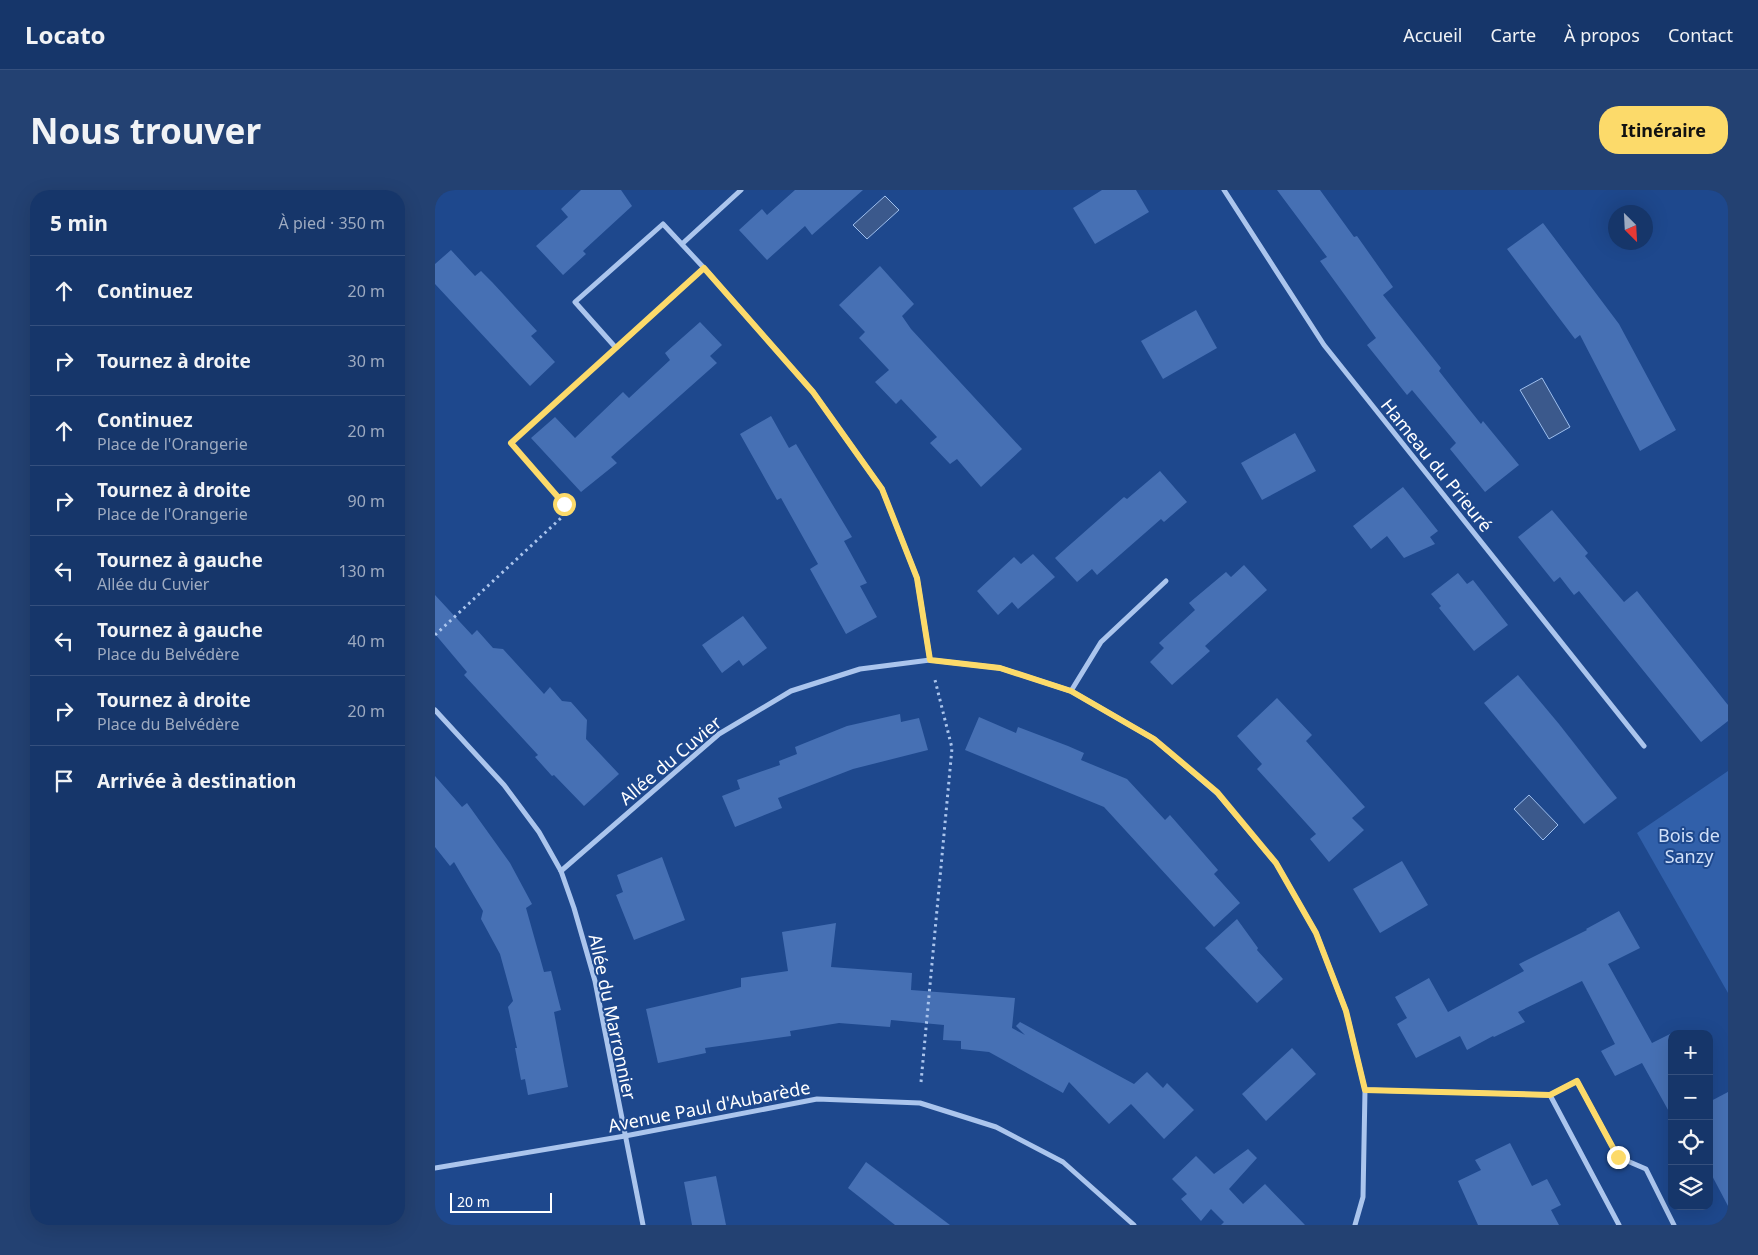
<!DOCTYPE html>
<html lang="fr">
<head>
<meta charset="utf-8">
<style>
  :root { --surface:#16366a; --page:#234172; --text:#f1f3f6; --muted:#9eabc1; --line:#35507e; --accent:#fcda6a }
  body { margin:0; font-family:"Noto Sans",sans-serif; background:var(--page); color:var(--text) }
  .controls { position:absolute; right:15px; bottom:15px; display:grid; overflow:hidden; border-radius:10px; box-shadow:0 5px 20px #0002 }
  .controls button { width:45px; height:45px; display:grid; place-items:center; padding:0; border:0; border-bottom:1px solid var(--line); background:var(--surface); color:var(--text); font:25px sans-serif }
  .compass { position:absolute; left:1173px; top:15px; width:45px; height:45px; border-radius:50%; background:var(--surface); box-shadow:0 5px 20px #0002; rotate:156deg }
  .scale { position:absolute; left:15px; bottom:12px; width:102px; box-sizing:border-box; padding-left:5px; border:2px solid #fff; border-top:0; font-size:14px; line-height:18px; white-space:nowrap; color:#fff; -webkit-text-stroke:4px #1e488d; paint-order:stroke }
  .stop { position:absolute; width:15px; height:15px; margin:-11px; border:4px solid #fcda6a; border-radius:50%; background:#fff }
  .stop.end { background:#fcda6a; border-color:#fff; box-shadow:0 1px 5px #0008 }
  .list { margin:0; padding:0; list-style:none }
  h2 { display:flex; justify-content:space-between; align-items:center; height:65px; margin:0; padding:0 20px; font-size:21px }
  h2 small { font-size:16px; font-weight:400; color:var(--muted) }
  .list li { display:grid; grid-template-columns:32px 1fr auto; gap:15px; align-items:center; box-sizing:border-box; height:70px; padding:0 20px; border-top:1px solid var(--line) }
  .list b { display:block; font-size:19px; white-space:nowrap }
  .list p { margin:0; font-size:16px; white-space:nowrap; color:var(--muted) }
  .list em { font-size:16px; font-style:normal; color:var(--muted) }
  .icon { flex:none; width:28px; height:28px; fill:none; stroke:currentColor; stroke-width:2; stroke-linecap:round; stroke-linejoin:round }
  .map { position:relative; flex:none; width:1293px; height:1035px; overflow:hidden; border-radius:20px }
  header { display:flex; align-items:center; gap:30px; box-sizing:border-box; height:70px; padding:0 25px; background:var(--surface); border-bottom:1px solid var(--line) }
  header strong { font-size:24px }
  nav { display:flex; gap:28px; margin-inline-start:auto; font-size:18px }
  .intro { display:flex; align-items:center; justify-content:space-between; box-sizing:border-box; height:120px; padding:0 30px }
  h1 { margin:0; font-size:35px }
  .button { padding:12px 22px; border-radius:20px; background:var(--accent); color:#111; font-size:18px; font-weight:700 }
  main { display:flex; gap:30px; padding:0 30px }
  aside { flex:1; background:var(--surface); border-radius:20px; box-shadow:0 5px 20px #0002 }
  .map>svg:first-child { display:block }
  .green { fill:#3160aa }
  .water { fill:#3b598c; stroke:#9ebfee }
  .building { fill:#4670b4 }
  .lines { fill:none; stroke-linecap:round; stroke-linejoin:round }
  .path { stroke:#abc5ed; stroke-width:3; stroke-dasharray:2.5 4; stroke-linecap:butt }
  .minor { stroke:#abc5ed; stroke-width:5 }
  .route { stroke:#fcda6a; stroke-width:6 }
  .labels { text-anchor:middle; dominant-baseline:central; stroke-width:4; stroke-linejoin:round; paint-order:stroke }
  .street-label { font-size:18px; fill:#fff; stroke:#1e488d }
  .park-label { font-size:18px; fill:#d0e0f9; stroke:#1e488d }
</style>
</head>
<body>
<header>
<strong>Locato</strong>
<nav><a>Accueil</a><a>Carte</a><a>À propos</a><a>Contact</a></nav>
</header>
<div class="intro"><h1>Nous trouver</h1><a class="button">Itinéraire</a></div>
<main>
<aside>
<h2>5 min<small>À pied · 350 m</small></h2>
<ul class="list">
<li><svg class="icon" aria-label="ahead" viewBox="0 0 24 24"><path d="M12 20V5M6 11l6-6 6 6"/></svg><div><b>Continuez</b></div><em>20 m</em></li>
<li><svg class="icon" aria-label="right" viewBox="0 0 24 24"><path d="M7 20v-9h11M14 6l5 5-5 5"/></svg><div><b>Tournez à droite</b></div><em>30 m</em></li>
<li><svg class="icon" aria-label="ahead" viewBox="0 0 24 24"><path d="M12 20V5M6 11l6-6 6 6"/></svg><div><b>Continuez</b><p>Place de l'Orangerie</p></div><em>20 m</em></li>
<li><svg class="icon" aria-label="right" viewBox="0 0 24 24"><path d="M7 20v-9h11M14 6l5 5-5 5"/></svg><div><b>Tournez à droite</b><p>Place de l'Orangerie</p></div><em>90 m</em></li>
<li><svg class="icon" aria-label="left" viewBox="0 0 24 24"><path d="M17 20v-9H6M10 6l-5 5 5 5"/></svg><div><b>Tournez à gauche</b><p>Allée du Cuvier</p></div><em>130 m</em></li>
<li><svg class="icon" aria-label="left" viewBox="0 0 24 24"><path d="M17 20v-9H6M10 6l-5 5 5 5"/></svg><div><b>Tournez à gauche</b><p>Place du Belvédère</p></div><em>40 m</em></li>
<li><svg class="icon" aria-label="right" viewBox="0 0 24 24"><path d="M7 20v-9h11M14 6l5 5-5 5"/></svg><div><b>Tournez à droite</b><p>Place du Belvédère</p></div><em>20 m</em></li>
<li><svg class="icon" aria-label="arrive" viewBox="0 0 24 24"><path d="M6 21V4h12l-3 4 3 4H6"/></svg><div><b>Arrivée à destination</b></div></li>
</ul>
</aside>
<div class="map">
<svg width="1293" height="1035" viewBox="0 0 1293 1035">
  <rect width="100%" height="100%" fill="#1e488d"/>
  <!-- green -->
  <path class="green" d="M 1293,581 L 1293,803 L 1202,643 Z"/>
  <!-- water -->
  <g class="water">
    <path d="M 450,6 L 464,20 L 432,49 L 418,35 Z"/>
    <path d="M 1107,188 L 1135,237 L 1114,249 L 1085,200 Z"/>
    <path d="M 1094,605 L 1123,635 L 1108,650 L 1079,619 Z"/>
  </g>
  <!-- building -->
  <g class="building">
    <path d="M 146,0 L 186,0 L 197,16 L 148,61 L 151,64 L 128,85 L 101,56 L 133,27 L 126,19 Z"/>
    <path d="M 360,0 L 428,0 L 377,45 L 370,36 L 332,70 L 304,40 L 327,19 L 332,25 Z"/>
    <path d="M 667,0 L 701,0 L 714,22 L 660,54 L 638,18 Z"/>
    <path d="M 842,0 L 885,0 L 919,47 L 922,46 L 958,97 L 948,105 L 1006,178 L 1004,181 L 1026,209 L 1046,234 L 1048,231 L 1084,275 L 1050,302 L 1015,259 L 1021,253 L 977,200 L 972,205 L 932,155 L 941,148 L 885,71 L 892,67 Z"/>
    <path d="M 1108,33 L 1184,134 L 1241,240 L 1205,261 L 1145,145 L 1140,149 L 1072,59 Z"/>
    <path d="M 16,60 L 40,86 L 46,81 L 57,92 L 102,141 L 96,146 L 120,172 L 95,196 L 0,94 L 0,74 Z"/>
    <path d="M 445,76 L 479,114 L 467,126 L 476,139 L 587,259 L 546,297 L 522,269 L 515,274 L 495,253 L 502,247 L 466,209 L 461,214 L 440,192 L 454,180 L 424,148 L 430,142 L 404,115 Z"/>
    <path d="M 761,120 L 782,158 L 728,189 L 706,151 Z"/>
    <path d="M 265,132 L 287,155 L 275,166 L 282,173 L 176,267 L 182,273 L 146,302 L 96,248 L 120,227 L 140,248 L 188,202 L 194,208 L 235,170 L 230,163 Z"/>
    <path d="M 336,226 L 354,258 L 361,254 L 417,347 L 409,351 L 432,393 L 425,396 L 442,427 L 411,444 L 375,379 L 383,374 L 346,308 L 342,310 L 305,244 Z"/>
    <path d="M 860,243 L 881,281 L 827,310 L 806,273 Z"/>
    <path d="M 725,281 L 752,312 L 729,332 L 726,329 L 662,385 L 657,379 L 642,392 L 620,368 L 689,307 L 692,309 Z"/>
    <path d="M 968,297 L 1003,341 L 995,347 L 1000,354 L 969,368 L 952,346 L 936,359 L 918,336 Z"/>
    <path d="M 1117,320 L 1153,363 L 1150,366 L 1189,412 L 1202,401 L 1293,515 L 1293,531 L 1266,552 L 1144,401 L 1139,405 L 1125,387 L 1119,392 L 1083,347 Z"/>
    <path d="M 598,364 L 620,387 L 583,419 L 577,412 L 563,425 L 542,401 L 579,367 L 586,374 Z"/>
    <path d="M 809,375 L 832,400 L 770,456 L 775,461 L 737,495 L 715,472 L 729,458 L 724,453 L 760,420 L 754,413 L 791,382 L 796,387 Z"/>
    <path d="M 1023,383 L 1032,394 L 1038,390 L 1073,435 L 1039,461 L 1004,418 L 1006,416 L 996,404 Z"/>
    <path d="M 0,405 L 37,445 L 42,440 L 58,458 L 68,459 L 109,504 L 115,497 L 127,511 L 136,512 L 152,530 L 151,549 L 184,584 L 149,616 L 119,585 L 117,586 L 100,567 L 103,565 L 29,485 L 32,482 L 0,444 Z"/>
    <path d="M 308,426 L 332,458 L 308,476 L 304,470 L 287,483 L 267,455 Z"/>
    <path d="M 1083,485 L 1124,534 L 1182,608 L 1149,634 L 1049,513 Z"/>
    <path d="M 842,508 L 877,545 L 871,551 L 930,617 L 917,628 L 929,640 L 894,672 L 875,649 L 881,644 L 822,579 L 827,574 L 802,546 Z"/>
    <path d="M 465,524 L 466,532 L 484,528 L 493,560 L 418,579 L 343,608 L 347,618 L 300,637 L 287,606 L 305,599 L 302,590 L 345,575 L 344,571 L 362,564 L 360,557 L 412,536 Z"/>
    <path d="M 544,527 L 581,543 L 583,537 L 633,556 L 649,563 L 646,570 L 692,589 L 730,630 L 735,625 L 783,680 L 779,684 L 805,713 L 779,737 L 669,617 L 530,560 Z"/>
    <path d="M 0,586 L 27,617 L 32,613 L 75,673 L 97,714 L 91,718 L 109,782 L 116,781 L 126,820 L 119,822 L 133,897 L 93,905 L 90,889 L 86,890 L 80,858 L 82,858 L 73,817 L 78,811 L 65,764 L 46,729 L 48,721 L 19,672 L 15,676 L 0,657 Z"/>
    <path d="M 227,667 L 250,730 L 199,750 L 181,705 L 188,702 L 182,685 Z"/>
    <path d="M 967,671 L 993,715 L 945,743 L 918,699 Z"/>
    <path d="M 1184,721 L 1205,758 L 1173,774 L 1217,853 L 1237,843 L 1237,927 L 1207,873 L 1180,886 L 1166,861 L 1180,854 L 1147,791 L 1083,822 L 1090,832 L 1059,847 L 1058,846 L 1032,860 L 1025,846 L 981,868 L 962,834 L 972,828 L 960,807 L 994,788 L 1013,822 L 1089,781 L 1084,774 L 1152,740 L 1151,739 Z"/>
    <path d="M 802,729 L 823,758 L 822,760 L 848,789 L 822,813 L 770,758 Z"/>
    <path d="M 401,733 L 396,777 L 477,783 L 476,800 L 580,808 L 577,838 L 590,845 L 581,836 L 585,832 L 699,894 L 712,882 L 728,898 L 732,893 L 759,920 L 729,949 L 696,914 L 674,934 L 634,892 L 628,903 L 554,862 L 526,859 L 526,851 L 508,850 L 509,835 L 456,830 L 455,837 L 404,833 L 355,841 L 356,846 L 270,858 L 271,863 L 223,873 L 211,819 L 306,797 L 306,788 L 353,781 L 347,742 Z"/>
    <path d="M 857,858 L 881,884 L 831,931 L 807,904 Z"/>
    <path d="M 1293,902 L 1293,1016 L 1274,980 L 1274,912 Z"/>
    <path d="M 1075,953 L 1097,996 L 1112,989 L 1126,1015 L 1116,1020 L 1124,1035 L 1043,1035 L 1023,991 L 1046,980 L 1040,970 Z"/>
    <path d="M 813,959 L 822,968 L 794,999 L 808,1014 L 830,994 L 870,1035 L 786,1035 L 789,1032 L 776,1019 L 766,1031 L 746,1009 L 752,1004 L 737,989 L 761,966 L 779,984 Z"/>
    <path d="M 431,972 L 515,1035 L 460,1035 L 413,998 Z"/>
    <path d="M 281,986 L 291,1035 L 257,1035 L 249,992 Z"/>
  </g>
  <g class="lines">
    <!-- path -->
    <g class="path">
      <path d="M 0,445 L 126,328 L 129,314 L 76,253 L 166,172"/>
      <path d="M 486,892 L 517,558 L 500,490"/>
    </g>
    <!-- minor -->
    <g class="minor">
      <path d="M 789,0 L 889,155 L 1209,556"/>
      <path d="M 247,54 L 306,0"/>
      <path d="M 269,78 L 181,158 L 140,112 L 228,34 L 269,78 L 378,202 L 447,299 L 482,388 L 495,470"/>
      <path d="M 636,501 L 666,452 L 731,391"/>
      <path d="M 0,520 L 69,595 L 104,642 L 126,681 L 139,718 L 160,791 L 208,1035"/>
      <path d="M 126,681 L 284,544 L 356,501 L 425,479 L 495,470 L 565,478 L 636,501 L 719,549 L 782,603 L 841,673 L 881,743 L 911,821 L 930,900 L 928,1007 L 920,1035"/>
      <path d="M 930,900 L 1115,905 L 1142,891 L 1183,967 L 1211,979 L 1239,1035"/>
      <path d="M 1115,905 L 1184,1035"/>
      <path d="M 0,978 L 190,946 L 382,909 L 485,913 L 561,937 L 628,972 L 699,1035"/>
    </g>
  </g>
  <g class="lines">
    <!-- route -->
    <path class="route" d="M 129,314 L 76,253 L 269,78 L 378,202 L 447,299 L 482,388 L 495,470 L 565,478 L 636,501 L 719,549 L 782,602 L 841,673 L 881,743 L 911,821 L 930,900 L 1115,905 L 1142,891 L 1183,967"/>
  </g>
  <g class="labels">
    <!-- street labels -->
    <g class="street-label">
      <text transform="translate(1002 275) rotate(51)">Hameau du Prieuré</text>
      <text transform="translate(235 570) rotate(-40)">Allée du Cuvier</text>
      <text transform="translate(178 827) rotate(78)">Allée du Marronnier</text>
      <text transform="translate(274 916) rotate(-11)">Avenue Paul d'Aubarède</text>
    </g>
    <!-- park labels -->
    <g class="park-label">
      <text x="1254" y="645">Bois de<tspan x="1254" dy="21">Sanzy</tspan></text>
    </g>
  </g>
</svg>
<div class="controls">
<button>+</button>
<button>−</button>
<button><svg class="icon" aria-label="locate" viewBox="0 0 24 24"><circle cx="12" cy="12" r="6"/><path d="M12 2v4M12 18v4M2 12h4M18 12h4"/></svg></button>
<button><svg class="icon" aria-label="layers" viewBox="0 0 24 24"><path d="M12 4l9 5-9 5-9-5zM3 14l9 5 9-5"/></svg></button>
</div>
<svg class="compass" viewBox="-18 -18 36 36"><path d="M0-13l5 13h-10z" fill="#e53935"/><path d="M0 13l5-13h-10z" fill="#9eabc1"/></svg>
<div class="scale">20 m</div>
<div class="stop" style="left:129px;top:314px"></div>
<div class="stop end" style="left:1183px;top:967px"></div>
</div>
</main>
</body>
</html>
